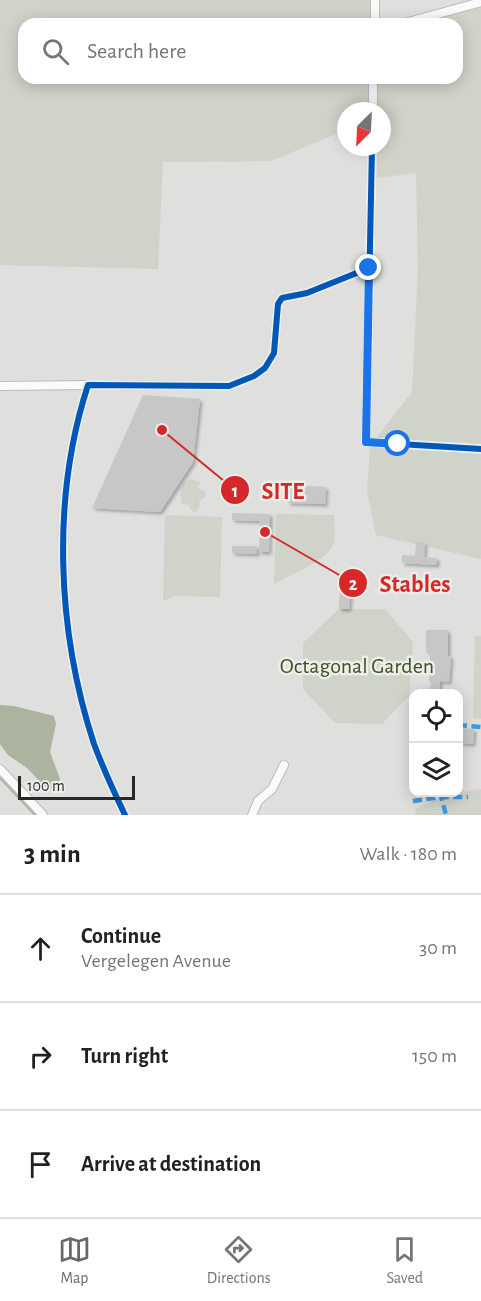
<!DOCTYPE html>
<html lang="en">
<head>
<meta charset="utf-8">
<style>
  :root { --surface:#fff; --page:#f2f2f2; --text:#202124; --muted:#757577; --line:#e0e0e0; --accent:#686967 }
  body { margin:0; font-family:"Alegreya Sans",sans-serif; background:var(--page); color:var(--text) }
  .controls { position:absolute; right:18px; bottom:18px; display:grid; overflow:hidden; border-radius:12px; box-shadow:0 3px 15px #0003 }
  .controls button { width:54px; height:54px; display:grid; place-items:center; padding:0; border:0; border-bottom:2px solid var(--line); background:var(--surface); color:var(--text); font:30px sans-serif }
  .compass { position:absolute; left:337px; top:102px; width:54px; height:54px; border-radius:50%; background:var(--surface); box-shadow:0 3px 15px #0003; rotate:204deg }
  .scale { position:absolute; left:18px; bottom:15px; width:117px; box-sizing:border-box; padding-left:6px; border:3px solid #282927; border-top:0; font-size:16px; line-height:21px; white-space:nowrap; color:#282927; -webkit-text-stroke:4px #eceeea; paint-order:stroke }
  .stop { position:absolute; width:18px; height:18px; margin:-14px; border:4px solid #1a73e8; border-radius:50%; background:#fff }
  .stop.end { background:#1a73e8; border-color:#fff; box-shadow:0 2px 6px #0008 }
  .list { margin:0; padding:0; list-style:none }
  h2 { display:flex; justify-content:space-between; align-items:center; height:78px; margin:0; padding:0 24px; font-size:26px }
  h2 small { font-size:20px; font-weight:400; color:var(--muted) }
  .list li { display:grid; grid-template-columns:39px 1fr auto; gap:18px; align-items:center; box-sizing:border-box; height:108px; padding:0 24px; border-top:2px solid var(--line) }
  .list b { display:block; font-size:22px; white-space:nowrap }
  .list p { margin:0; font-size:20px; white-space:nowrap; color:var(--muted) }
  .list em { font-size:20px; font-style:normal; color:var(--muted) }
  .icon { flex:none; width:33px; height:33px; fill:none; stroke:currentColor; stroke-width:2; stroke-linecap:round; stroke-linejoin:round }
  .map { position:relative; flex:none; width:481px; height:815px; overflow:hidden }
  .search { position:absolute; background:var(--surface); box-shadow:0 3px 15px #0003; left:18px; right:18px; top:18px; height:66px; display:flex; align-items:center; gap:15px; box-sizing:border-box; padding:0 21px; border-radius:18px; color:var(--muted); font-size:22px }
  .sheet { height:402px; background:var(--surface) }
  nav { display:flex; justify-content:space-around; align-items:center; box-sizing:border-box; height:84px; border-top:2px solid var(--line); background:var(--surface); font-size:16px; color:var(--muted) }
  nav a { display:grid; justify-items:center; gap:3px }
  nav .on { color:var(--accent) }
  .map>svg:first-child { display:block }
  .green { fill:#cfd3c9 }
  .water { fill:#acb4a0 }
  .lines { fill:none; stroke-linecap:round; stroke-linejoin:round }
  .stream { stroke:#acb4a0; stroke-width:2 }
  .building { fill:#c7c7c7; filter:url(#shadow) }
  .minor-casing { stroke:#bcbcbb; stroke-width:10 }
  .minor { stroke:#fafafa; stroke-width:8 }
  .quiet { stroke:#3d9ce0; stroke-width:4.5; stroke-dasharray:9 4.5; stroke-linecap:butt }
  .cycleway-casing { stroke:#eceeea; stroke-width:10 }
  .cycleway { stroke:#0057b8; stroke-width:6 }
  .route { stroke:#1a73e8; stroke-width:8 }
  .labels { text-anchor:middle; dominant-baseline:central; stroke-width:5; stroke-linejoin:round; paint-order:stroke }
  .park-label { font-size:22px; fill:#405224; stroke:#eceeea }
  .leader { fill:none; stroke:#d62828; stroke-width:2 }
  .callout-dot { fill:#d62828; stroke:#eceeea; stroke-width:2 }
  .mark-label { font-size:18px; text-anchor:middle; font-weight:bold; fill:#fff }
  .callout-label { font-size:24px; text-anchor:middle; font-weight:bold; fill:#d62828; stroke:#eceeea; stroke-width:5; stroke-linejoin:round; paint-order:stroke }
</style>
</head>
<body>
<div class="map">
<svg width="481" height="815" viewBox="0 0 481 815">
  <defs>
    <filter id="shadow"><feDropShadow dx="2.5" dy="2.5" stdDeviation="1.5" flood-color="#0004"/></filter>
  </defs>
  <rect width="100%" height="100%" fill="#dfdfde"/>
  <!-- green -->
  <g class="green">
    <path d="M 0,0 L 371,0 L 370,24 L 24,24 L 24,78 L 370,78 L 369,111 L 346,111 L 346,130 L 271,161 L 163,162 L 158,269 L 0,265 Z"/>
    <path d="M 481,7 L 481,559 L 376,535 L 367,491 L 370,446 L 412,392 L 418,268 L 416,173 L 377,178 L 377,147 L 382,147 L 382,111 L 378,111 L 378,78 L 457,78 L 457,24 L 418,24 Z"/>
    <path d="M 190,479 L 201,482 L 198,487 L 206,493 L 205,497 L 199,501 L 200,506 L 196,512 L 193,512 L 188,505 L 181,504 L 182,499 L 180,495 L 182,485 Z"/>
    <path d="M 276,514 L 334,515 C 334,524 336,536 333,544 C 328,561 289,575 274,584 Z"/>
    <path d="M 165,515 L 222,517 L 220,597 L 175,596 L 163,601 Z"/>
    <path d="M 339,609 L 385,609 L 413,642 L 409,696 L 382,724 L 335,723 L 303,689 L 303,643 Z"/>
    <path d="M 475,636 L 481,636 L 481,719 L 473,718 Z"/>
    <path d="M 481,789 L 481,815 L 414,815 L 417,808 C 438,797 458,791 481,789 Z"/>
  </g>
  <!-- water -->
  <path class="water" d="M 0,705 L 14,706 L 54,716 L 56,724 L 50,752 L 60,779 L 55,789 L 47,789 L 27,768 L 8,755 L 0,744 Z"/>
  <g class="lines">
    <!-- stream -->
    <path class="stream" d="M 0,778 L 35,815"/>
  </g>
  <!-- building -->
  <g class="building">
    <path d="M 143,395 L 200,399 L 193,462 L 160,512 L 92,508 Z"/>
    <path d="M 289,485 L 326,487 L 325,504 L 288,503 Z"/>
    <path d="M 232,513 L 270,514 L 269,552 L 259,552 L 260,521 L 232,520 Z"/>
    <path d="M 416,542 L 425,543 L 424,557 L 437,558 L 437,565 L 402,563 L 402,555 L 415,556 Z"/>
    <path d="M 232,546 L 257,546 L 257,554 L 232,553 Z"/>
    <path d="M 340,587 L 351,588 L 349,609 L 339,609 Z"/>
    <path d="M 426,630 L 448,630 L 448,656 L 451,656 L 449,682 L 440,681 L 439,693 L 430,693 L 431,681 L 429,681 L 430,652 L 426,652 Z"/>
    <path d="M 459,728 L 474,729 L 473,744 L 459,743 Z"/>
  </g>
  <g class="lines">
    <defs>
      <g id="minor">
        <path d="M 375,24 L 375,0"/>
        <path d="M 401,24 L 481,2"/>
        <path d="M 373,111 L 373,78"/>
        <path d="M 372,147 L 366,442 L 481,449"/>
        <path d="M 0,386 L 88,385"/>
        <path d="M 0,769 L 43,815"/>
        <path d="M 125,815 C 114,792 103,768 94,744 C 57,631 51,499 88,385 L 229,386 L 254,376 L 265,368 L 274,353 L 278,304 L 282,298 L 307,293 L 369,268"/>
        <path d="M 252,815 L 258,801 L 272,789 L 284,765"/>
      </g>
    </defs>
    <!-- minor casing -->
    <use href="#minor" class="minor-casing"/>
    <!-- minor -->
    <use href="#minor" class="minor"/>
    <!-- quiet -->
    <g class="quiet">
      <path d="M 458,725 L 481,727"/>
      <path d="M 440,792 L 446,815"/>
      <path d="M 413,801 L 440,797 L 468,797"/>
    </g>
    <defs>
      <g id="cycleway">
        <path d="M 372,147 L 366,442 L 481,449"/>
        <path d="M 125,815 C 114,792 103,768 94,744 C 57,631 51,499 88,385 L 229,386 L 254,376 L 265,368 L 274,353 L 278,304 L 282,298 L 307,293 L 369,268"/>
      </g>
    </defs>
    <!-- cycleway casing -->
    <use href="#cycleway" class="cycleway-casing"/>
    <!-- cycleway -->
    <use href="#cycleway" class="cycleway"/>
  </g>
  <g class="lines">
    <!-- route -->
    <path class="route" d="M 369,268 L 366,442 L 398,444"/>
  </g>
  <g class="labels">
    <!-- park labels -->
    <g class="park-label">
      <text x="357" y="666">Octagonal Garden</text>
    </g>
  </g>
  <!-- callouts -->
  <path class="leader" d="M162 430L235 490M265 532L353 583"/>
  <g class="callout-dot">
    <circle cx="162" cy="430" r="6"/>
    <circle cx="265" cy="532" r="6"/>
    <circle cx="235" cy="490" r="15"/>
    <circle cx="353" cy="583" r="15"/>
  </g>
  <g class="mark-label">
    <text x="235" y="497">1</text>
    <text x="353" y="590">2</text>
  </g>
  <g class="callout-label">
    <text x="283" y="499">SITE</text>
    <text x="415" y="592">Stables</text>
  </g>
</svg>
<div class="controls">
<button><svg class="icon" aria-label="locate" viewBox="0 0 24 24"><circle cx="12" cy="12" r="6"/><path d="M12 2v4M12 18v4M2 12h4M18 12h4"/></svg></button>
<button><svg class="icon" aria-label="layers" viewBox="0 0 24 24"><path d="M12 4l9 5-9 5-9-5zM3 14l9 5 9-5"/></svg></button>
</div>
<svg class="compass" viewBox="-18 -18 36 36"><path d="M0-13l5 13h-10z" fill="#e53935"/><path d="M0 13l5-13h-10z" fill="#757577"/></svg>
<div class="scale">100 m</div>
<div class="stop" style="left:398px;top:444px"></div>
<div class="stop end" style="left:369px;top:268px"></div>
<div class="search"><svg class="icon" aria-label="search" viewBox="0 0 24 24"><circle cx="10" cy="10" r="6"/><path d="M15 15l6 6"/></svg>Search here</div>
</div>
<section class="sheet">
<h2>3 min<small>Walk · 180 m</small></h2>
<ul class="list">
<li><svg class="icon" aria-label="ahead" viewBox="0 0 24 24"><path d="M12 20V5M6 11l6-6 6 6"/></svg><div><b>Continue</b><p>Vergelegen Avenue</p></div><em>30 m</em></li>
<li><svg class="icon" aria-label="right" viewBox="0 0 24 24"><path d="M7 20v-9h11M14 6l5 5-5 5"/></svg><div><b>Turn right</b></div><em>150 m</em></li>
<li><svg class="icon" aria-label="arrive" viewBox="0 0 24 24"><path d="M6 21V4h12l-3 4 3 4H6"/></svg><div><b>Arrive at destination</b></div></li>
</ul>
</section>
<nav>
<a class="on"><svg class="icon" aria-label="map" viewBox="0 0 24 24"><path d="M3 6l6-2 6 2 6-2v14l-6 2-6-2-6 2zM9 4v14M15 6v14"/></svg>Map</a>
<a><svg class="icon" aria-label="directions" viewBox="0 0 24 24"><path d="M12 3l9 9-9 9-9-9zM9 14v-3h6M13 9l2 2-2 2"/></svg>Directions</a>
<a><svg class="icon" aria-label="saved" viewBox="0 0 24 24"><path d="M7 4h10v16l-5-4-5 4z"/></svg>Saved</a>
</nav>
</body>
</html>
